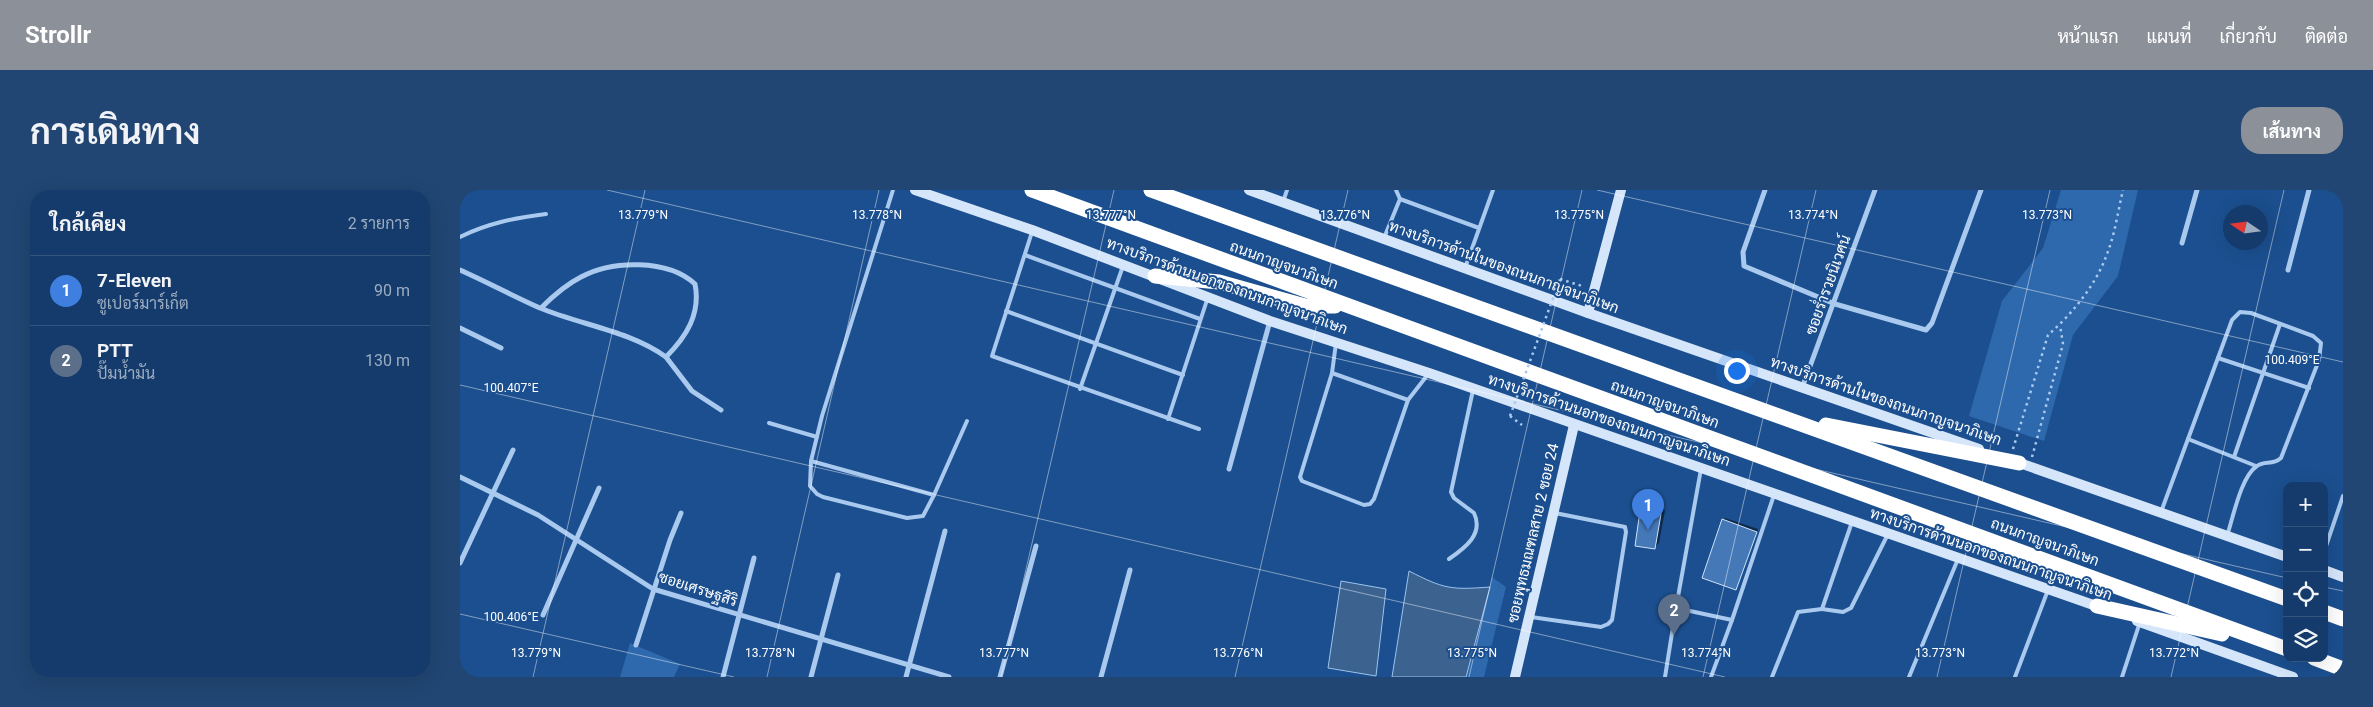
<!DOCTYPE html>
<html lang="th">
<head>
<meta charset="utf-8">
<style>
  :root { --surface:#143b6b; --page:#214673; --text:#f1f3f6; --muted:#9dadc1; --line:#33557e; --accent:#8c9099 }
  body { margin:0; font-family:Roboto,Sarabun,sans-serif; background:var(--page); color:var(--text) }
  .controls { position:absolute; right:15px; bottom:15px; display:grid; overflow:hidden; border-radius:10px; box-shadow:0 5px 20px #0002 }
  .controls button { width:45px; height:45px; display:grid; place-items:center; padding:0; border:0; border-bottom:1px solid var(--line); background:var(--surface); color:var(--text); font:25px sans-serif }
  .compass { position:absolute; left:1763px; top:15px; width:45px; height:45px; border-radius:50%; background:var(--surface); box-shadow:0 5px 20px #0002; rotate:283deg }
  .you { position:absolute; left:1276px; top:180px; width:18px; height:18px; margin:-12px; border:4px solid #fff; border-radius:50%; background:#1a73e8; box-shadow:0 0 0 8px #1a73e833 }
  .badge { display:grid; place-items:center; width:32px; height:32px; border-radius:50%; background:var(--accent); color:#fff; font-size:16px; font-weight:700 }
  .pin { position:absolute; translate:-50% -41px; filter:drop-shadow(0 1px 2px #0008) }
  .pin::after { content:''; position:absolute; top:26px; width:18px; height:15px; background:inherit; clip-path:polygon(0 0,100% 0,50% 100%) }
  .list { margin:0; padding:0; list-style:none }
  h2 { display:flex; justify-content:space-between; align-items:center; height:65px; margin:0; padding:0 20px; font-size:21px }
  h2 small { font-size:16px; font-weight:400; color:var(--muted) }
  .list li { display:grid; grid-template-columns:32px 1fr auto; gap:15px; align-items:center; box-sizing:border-box; height:70px; padding:0 20px; border-top:1px solid var(--line) }
  .list b { display:block; font-size:19px; white-space:nowrap }
  .list p { margin:0; font-size:16px; white-space:nowrap; color:var(--muted) }
  .list em { font-size:16px; font-style:normal; color:var(--muted) }
  .icon { flex:none; width:28px; height:28px; fill:none; stroke:currentColor; stroke-width:2; stroke-linecap:round; stroke-linejoin:round }
  .map { position:relative; flex:none; width:1883px; height:487px; overflow:hidden; border-radius:20px }
  header { display:flex; align-items:center; gap:30px; box-sizing:border-box; height:70px; padding:0 25px; background:var(--accent); color:#fff }
  header strong { font-size:24px }
  nav { display:flex; gap:28px; margin-inline-start:auto; font-size:18px }
  .intro { display:flex; align-items:center; justify-content:space-between; box-sizing:border-box; height:120px; padding:0 30px }
  h1 { margin:0; font-size:35px }
  .button { padding:12px 22px; border-radius:20px; background:var(--accent); color:#fff; font-size:18px; font-weight:700 }
  main { display:flex; gap:30px; padding:0 30px }
  aside { flex:1; background:var(--surface); border-radius:20px; box-shadow:0 5px 20px #0002 }
  .map>svg:first-child { display:block }
  .green { fill:#2e69ad }
  .water { fill:#3c6290; stroke:#9cc4f0 }
  .shadow { fill:#0007 }
  .building { fill:#4478b7; stroke:#cfe3fa }
  .lines { fill:none; stroke-linecap:round; stroke-linejoin:round }
  .path { stroke:#a9c9ee; stroke-width:2.5; stroke-dasharray:2.5 4; stroke-linecap:butt }
  .lane { stroke:#a9c9ee; stroke-width:4 }
  .street { stroke:#a9c9ee; stroke-width:5 }
  .secondary { stroke:#d6e6fa; stroke-width:10 }
  .highway { stroke:#fff; stroke-width:15 }
  .path-bridge { stroke:#a9c9ee; stroke-width:2.5; stroke-dasharray:2.5 4; stroke-linecap:butt }
  .ticks { fill:none; stroke:#fff; stroke-width:1; stroke-opacity:0.45 }
  .labels { text-anchor:middle; dominant-baseline:central; stroke-width:4; stroke-linejoin:round; paint-order:stroke }
  .street-label { font-size:15px; fill:#fff; stroke:#1b4f8f }
  .ticks-label { font-size:12px; text-anchor:middle; fill:#fff; stroke:#1b4f8f; stroke-width:4; stroke-linejoin:round; paint-order:stroke }
</style>
</head>
<body>
<header>
<strong>Strollr</strong>
<nav><a>หน้าแรก</a><a>แผนที่</a><a>เกี่ยวกับ</a><a>ติดต่อ</a></nav>
</header>
<div class="intro"><h1>การเดินทาง</h1><a class="button">เส้นทาง</a></div>
<main>
<aside>
<h2>ใกล้เคียง<small>2 รายการ</small></h2>
<ul class="list">
<li><span class="badge" style="background:#3f7fe0">1</span><div><b>7-Eleven</b><p>ซูเปอร์มาร์เก็ต</p></div><em>90 m</em></li>
<li><span class="badge" style="background:#5c6f8a">2</span><div><b>PTT</b><p>ปั๊มน้ำมัน</p></div><em>130 m</em></li>
</ul>
</aside>
<div class="map">
<svg width="1883" height="487" viewBox="0 0 1883 487">
  <rect width="100%" height="100%" fill="#1b4f8f"/>
  <!-- green -->
  <g class="green">
    <path d="M 1601,0 L 1678,0 L 1658,86 L 1613,145 L 1584,251 L 1509,226 L 1542,111 L 1583,58 Z"/>
    <path d="M 1032,387 L 1046,397 L 1024,487 L 1006,487 Z"/>
    <path d="M 170,453 L 220,474 L 214,487 L 160,487 Z"/>
  </g>
  <!-- water -->
  <g class="water">
    <path d="M 949,381 C 984,399 991,400 1030,397 L 1006,487 L 932,487 Z"/>
    <path d="M 881,391 L 926,399 L 916,486 L 868,478 Z"/>
  </g>
  <!-- shadow -->
  <g class="shadow">
    <path d="M 1186,317 L 1205,320 L 1199,353 L 1195,358 L 1181,322 Z"/>
    <path d="M 1265,328 L 1298,339 L 1275,399 L 1263,330 Z"/>
  </g>
  <!-- building -->
  <g class="building">
    <path d="M 1180,321 L 1201,324 L 1195,359 L 1175,356 Z"/>
    <path d="M 1262,329 L 1297,342 L 1276,400 L 1242,388 Z"/>
  </g>
  <g class="lines">
    <!-- path -->
    <g class="path">
      <path d="M 1100,89 L 1122,96"/>
      <path d="M 1050,226 L 1062,235"/>
      <path d="M 1553,259 L 1588,145 C 1612,124 1636,95 1647,64 C 1655,44 1658,21 1663,0"/>
      <path d="M 1572,267 L 1603,154 L 1600,135"/>
    </g>
    <!-- lane -->
    <g class="lane">
      <path d="M 433,0 L 362,226 L 351,271 L 350,296 L 357,304 L 363,307 L 447,328 L 463,326 L 474,305 L 507,231"/>
      <path d="M 940,9 L 1019,38"/>
      <path d="M 823,12 L 827,0"/>
      <path d="M 572,42 L 532,166 L 739,239"/>
      <path d="M 0,47 C 28,33 55,28 86,24"/>
      <path d="M 924,48 L 940,9 L 936,0"/>
      <path d="M 565,65 L 740,129"/>
      <path d="M 1005,78 L 1033,0"/>
      <path d="M 546,121 L 723,185"/>
      <path d="M 876,153 L 872,183 L 840,287 L 842,291 L 904,315 L 910,314 L 914,309 L 948,210 L 969,183"/>
      <path d="M 1758,168 L 1849,198"/>
      <path d="M 872,183 L 948,210"/>
      <path d="M 620,199 L 663,76"/>
      <path d="M 708,229 L 748,107"/>
      <path d="M 309,233 L 357,247"/>
      <path d="M 1728,249 L 1796,276"/>
      <path d="M 1774,267 L 1820,134"/>
      <path d="M 351,271 L 474,305"/>
      <path d="M 1241,279 L 1216,418 L 1272,430 L 1314,305"/>
      <path d="M 1701,322 L 1772,130 L 1780,122 L 1791,123 L 1853,146 L 1861,153 L 1859,170 L 1821,268 C 1812,276 1805,270 1797,276 C 1781,286 1773,328 1767,346"/>
      <path d="M 1392,332 L 1362,419 L 1383,422 L 1391,418 L 1428,344"/>
      <path d="M 1864,362 L 1883,306"/>
      <path d="M 989,369 C 1005,358 1024,344 1014,323 L 994,308 L 991,302 L 1013,200"/>
      <path d="M 1071,427 L 1141,437 L 1148,434 L 1152,430 L 1166,342 L 1165,337 L 1095,323"/>
      <path d="M 1205,487 L 1216,418"/>
      <path d="M 1251,487 L 1272,430"/>
      <path d="M 1312,487 L 1338,422 L 1362,419"/>
      <path d="M 1449,487 L 1498,369"/>
      <path d="M 1555,487 L 1588,400"/>
      <path d="M 1662,487 L 1680,432"/>
    </g>
    <!-- street -->
    <g class="street">
      <path d="M 1305,0 L 1283,62 L 1284,76 L 1375,114 L 1466,140 L 1472,133 L 1521,0"/>
      <path d="M 1722,53 L 1737,0"/>
      <path d="M 0,80 C 27,92 53,106 80,118 C 121,135 170,141 206,167 C 226,147 241,124 235,94 C 208,69 152,70 121,87 C 105,95 93,106 81,118"/>
      <path d="M 1828,80 L 1849,0"/>
      <path d="M 0,138 L 41,158"/>
      <path d="M 206,167 L 232,201 L 261,220"/>
      <path d="M 1342,198 L 1415,0"/>
      <path d="M 769,279 L 810,131"/>
      <path d="M 0,287 L 78,325 L 193,399 L 489,487"/>
      <path d="M 0,373 L 53,260"/>
      <path d="M 83,425 L 139,298"/>
      <path d="M 176,455 L 210,350 L 221,323"/>
      <path d="M 263,487 L 294,368"/>
      <path d="M 351,487 L 378,385"/>
      <path d="M 446,487 L 485,341"/>
      <path d="M 540,487 L 576,356"/>
      <path d="M 641,487 L 670,380"/>
    </g>
    <!-- secondary -->
    <g class="secondary">
      <path d="M 455,0 L 572,40 L 810,131 L 969,183 L 1642,418"/>
      <path d="M 789,0 L 1128,123 L 1519,259"/>
      <path d="M 1128,123 L 1161,0"/>
      <path d="M 1554,271 L 1827,367"/>
      <path d="M 1864,380 L 1883,387"/>
      <path d="M 1677,431 L 1833,487"/>
      <path d="M 1055,487 L 1114,235"/>
    </g>
    <!-- highway -->
    <g class="highway">
      <path d="M 572,0 L 1827,459"/>
      <path d="M 691,0 L 1827,409"/>
      <path d="M 695,86 L 759,92 L 845,116 L 875,116"/>
      <path d="M 1366,235 L 1559,273"/>
      <path d="M 1637,416 L 1762,444"/>
      <path d="M 1864,422 L 1883,429"/>
      <path d="M 1854,468 L 1883,479"/>
    </g>
    <!-- path-bridge -->
    <path class="path-bridge" d="M 1050,226 L 1100,89"/>
  </g>
  <!-- ticks -->
  <path class="ticks" d="M 147,0 L 1827,388M 1137,0 L 1883,172M 0,195 L 1265,487M 1864,397 L 1883,401M 0,424 L 274,487M 73,487 L 185,0M 307,487 L 419,0M 541,487 L 654,0M 775,487 L 888,0M 1009,487 L 1122,0M 1243,487 L 1356,0M 1477,487 L 1590,0M 1711,487 L 1824,0"/>
  <g class="labels">
    <!-- street labels -->
    <g class="street-label">
      <text transform="translate(824 75) rotate(20)">ถนนกาญจนาภิเษก</text>
      <text transform="translate(1044 77) rotate(20)">ทางบริการด้านในของถนนกาญจนาภิเษก</text>
      <text transform="translate(1368 95) rotate(-70)">ซอยร่ำรวยนิเวศน์</text>
      <text transform="translate(767 96) rotate(20)">ทางบริการด้านนอกของถนนกาญจนาภิเษก</text>
      <text transform="translate(1426 211) rotate(19)">ทางบริการด้านในของถนนกาญจนาภิเษก</text>
      <text transform="translate(1205 214) rotate(20)">ถนนกาญจนาภิเษก</text>
      <text transform="translate(1149 230) rotate(19)">ทางบริการด้านนอกของถนนกาญจนาภิเษก</text>
      <text transform="translate(1073 343) rotate(-77)">ซอยพุทธมณฑลสาย 2 ซอย 24</text>
      <text transform="translate(1585 352) rotate(20)">ถนนกาญจนาภิเษก</text>
      <text transform="translate(1531 364) rotate(19)">ทางบริการด้านนอกของถนนกาญจนาภิเษก</text>
      <text transform="translate(238 399) rotate(18)">ซอยเศรษฐสิริ</text>
    </g>
  </g>
  <g class="ticks-label">
    <text x="183" y="29">13.779°N</text>
    <text x="417" y="29">13.778°N</text>
    <text x="651" y="29">13.777°N</text>
    <text x="885" y="29">13.776°N</text>
    <text x="1119" y="29">13.775°N</text>
    <text x="1353" y="29">13.774°N</text>
    <text x="1587" y="29">13.773°N</text>
    <text x="1832" y="174">100.409°E</text>
    <text x="51" y="202">100.407°E</text>
    <text x="51" y="431">100.406°E</text>
    <text x="76" y="467">13.779°N</text>
    <text x="310" y="467">13.778°N</text>
    <text x="544" y="467">13.777°N</text>
    <text x="778" y="467">13.776°N</text>
    <text x="1012" y="467">13.775°N</text>
    <text x="1246" y="467">13.774°N</text>
    <text x="1480" y="467">13.773°N</text>
    <text x="1714" y="467">13.772°N</text>
  </g>
</svg>
<div class="controls">
<button>+</button>
<button>−</button>
<button><svg class="icon" aria-label="locate" viewBox="0 0 24 24"><circle cx="12" cy="12" r="6"/><path d="M12 2v4M12 18v4M2 12h4M18 12h4"/></svg></button>
<button><svg class="icon" aria-label="layers" viewBox="0 0 24 24"><path d="M12 4l9 5-9 5-9-5zM3 14l9 5 9-5"/></svg></button>
</div>
<svg class="compass" viewBox="-18 -18 36 36"><path d="M0-13l5 13h-10z" fill="#e53935"/><path d="M0 13l5-13h-10z" fill="#9dadc1"/></svg>
<div class="you"></div>
<div class="pin badge" style="left:1188px;top:340px;background:#3f7fe0">1</div>
<div class="pin badge" style="left:1214px;top:445px;background:#5c6f8a">2</div>
</div>
</main>
</body>
</html>
